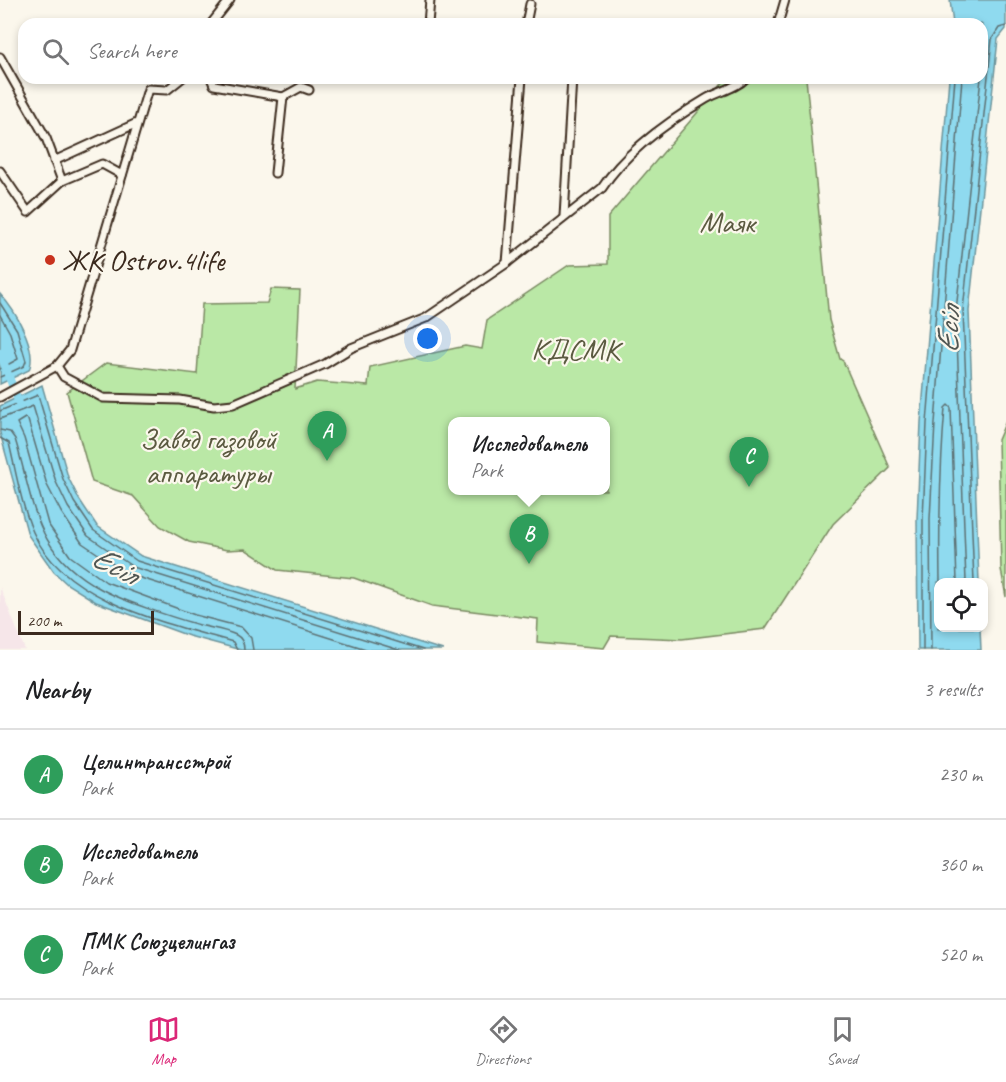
<!DOCTYPE html>
<html lang="en">
<head>
<meta charset="utf-8">
<style>
  :root { --surface:#fff; --page:#f6f6f6; --text:#202124; --muted:#757577; --line:#e0e0e0; --accent:#db2777 }
  body { margin:0; font-family:Caveat,sans-serif; background:var(--page); color:var(--text) }
  .controls { position:absolute; right:18px; bottom:18px; display:grid; overflow:hidden; border-radius:12px; box-shadow:0 3px 9px #0003 }
  .controls button { width:54px; height:54px; display:grid; place-items:center; padding:0; border:0; border-bottom:2px solid var(--line); background:var(--surface); color:var(--text); font:30px sans-serif }
  .scale { position:absolute; left:18px; bottom:15px; width:136px; box-sizing:border-box; padding-left:6px; border:3px solid #3b2a1e; border-top:0; font-size:16px; line-height:21px; white-space:nowrap; color:#3b2a1e; -webkit-text-stroke:4px #fbf7ec; paint-order:stroke }
  .you { position:absolute; left:428px; top:339px; width:21px; height:21px; margin:-15px; border:4px solid #fff; border-radius:50%; background:#1a73e8; box-shadow:0 0 0 9px #1a73e833 }
  .badge { display:grid; place-items:center; width:39px; height:39px; border-radius:50%; background:var(--accent); color:#fff; font-size:20px; font-weight:700 }
  .pin { position:absolute; translate:-50% -50px; filter:drop-shadow(0 2px 3px #0008) }
  .pin::after { content:''; position:absolute; top:32px; width:21px; height:18px; background:inherit; clip-path:polygon(0 0,100% 0,50% 100%) }
  .popup { position:absolute; left:448px; top:417px; width:162px; height:78px; box-sizing:border-box; display:grid; place-content:center; border-radius:12px; background:var(--surface); filter:drop-shadow(0 2px 4px #0005); font-size:20px; white-space:nowrap; color:var(--muted) }
  .popup b { font-size:22px; color:var(--text) }
  .popup::after { content:''; position:absolute; left:50%; top:100%; margin-left:-12px; border:12px solid transparent; border-top-color:var(--surface) }
  .list { margin:0; padding:0; list-style:none }
  h2 { display:flex; justify-content:space-between; align-items:center; height:78px; margin:0; padding:0 24px; font-size:26px }
  h2 small { font-size:20px; font-weight:400; color:var(--muted) }
  .list li { display:grid; grid-template-columns:39px 1fr auto; gap:18px; align-items:center; box-sizing:border-box; height:90px; padding:0 24px; border-top:2px solid var(--line) }
  .list b { display:block; font-size:22px; white-space:nowrap }
  .list p { margin:0; font-size:20px; white-space:nowrap; color:var(--muted) }
  .list em { font-size:20px; font-style:normal; color:var(--muted) }
  .icon { flex:none; width:33px; height:33px; fill:none; stroke:currentColor; stroke-width:2; stroke-linecap:round; stroke-linejoin:round }
  .map { position:relative; flex:none; width:1006px; height:650px; overflow:hidden }
  .search { position:absolute; background:var(--surface); box-shadow:0 3px 9px #0003; left:18px; right:18px; top:18px; height:66px; display:flex; align-items:center; gap:15px; box-sizing:border-box; padding:0 21px; border-radius:18px; color:var(--muted); font-size:22px }
  .sheet { height:348px; background:var(--surface) }
  nav { display:flex; justify-content:space-around; align-items:center; box-sizing:border-box; height:84px; border-top:2px solid var(--line); background:var(--surface); font-size:16px; color:var(--muted) }
  nav a { display:grid; justify-items:center; gap:3px }
  nav .on { color:var(--accent) }
  .map>svg:first-child { display:block }
  .built { fill:#f6e6e9 }
  .green { fill:#bae8a6; stroke:#7a8962; stroke-width:1.5; fill-rule:evenodd }
  .water { fill:#8fdaef; stroke:#6d949b; stroke-width:1.5 }
  .lines { fill:none; stroke-linecap:round; stroke-linejoin:round }
  .shore { stroke:#5d7072; stroke-width:1.5 }
  .river { stroke:#8fdaef; stroke-width:8 }
  .minor-casing { stroke:#3b2a1e; stroke-width:11 }
  .minor { stroke:#fbf7ec; stroke-width:7 }
  .poi-dot { fill:#c8321e; stroke:#fbf7ec; stroke-width:2 }
  .labels { text-anchor:middle; dominant-baseline:central; stroke-width:4.5; stroke-linejoin:round; paint-order:stroke }
  .park-label { font-size:30px; fill:#5b5a40; stroke:#fbf7ec }
  .poi-label { font-size:30px; fill:#3b2a1e; stroke:#fbf7ec; text-anchor:start }
  .water-label { font-size:32px; font-style:italic; fill:#505652; stroke:#fbf7ec }
</style>
</head>
<body>
<div class="map">
<svg width="1006" height="650" viewBox="0 0 1006 650">
  <rect width="100%" height="100%" fill="#fbf7ec"/>
  <filter id="ink" filterUnits="userSpaceOnUse"><feTurbulence type="fractalNoise" baseFrequency=".0167" numOctaves="2"/><feDisplacementMap in="SourceGraphic" scale="12" xChannelSelector="R" yChannelSelector="G"/><feConvolveMatrix kernelMatrix="1 2 1 2 8 2 1 2 1" color-interpolation-filters="sRGB"/></filter>
  <g filter="url(#ink)">
    <!-- built -->
    <path class="built" d="M 0,587 L 25,650 L 0,650 Z"/>
    <!-- green -->
    <g class="green">
      <path d="M 727,78 L 806,78 L 829,320 L 840,359 L 843,361 L 890,468 L 833,524 L 765,629 L 682,639 L 611,636 L 604,648 L 537,642 L 538,619 L 432,606 L 354,578 L 277,570 L 245,549 L 227,550 L 189,542 L 160,526 L 133,496 L 92,482 L 67,392 L 106,363 L 197,374 L 202,304 L 267,303 L 271,289 L 300,290 L 295,389 L 317,382 L 368,386 L 370,367 L 465,346 L 482,349 L 487,320 L 569,265 L 608,264 L 608,217 ZM 452,422 L 606,422 L 606,490 L 452,490 Z"/>
      <path d="M 1006,421 L 1006,597 L 1001,569 L 998,440 Z"/>
    </g>
    <!-- water -->
    <g class="water">
      <path d="M 950,0 L 1006,0 L 1006,29 L 998,39 L 969,311 L 979,582 L 938,582 L 938,628 L 980,628 L 981,650 L 918,650 L 917,519 L 921,422 L 949,78 L 982,78 L 982,24 L 953,24 Z"/>
      <path d="M 0,294 C 15,310 38,349 29,370 L 0,384 Z"/>
      <path d="M 42,385 L 68,477 L 79,499 L 97,526 L 141,556 L 443,650 L 241,650 L 189,636 L 96,602 L 67,584 L 54,572 L 28,535 L 0,433 L 0,406 Z"/>
    </g>
    <g class="lines">
      <!-- shore -->
      <g class="shore">
        <path d="M 0,303 L 17,330 L 26,361 L 24,366 L 0,377"/>
        <path d="M 0,315 L 10,333 L 18,359 L 0,369"/>
        <path d="M 0,411 L 38,395 L 63,479 L 74,502 L 93,530 L 137,561 L 423,650"/>
        <path d="M 0,419 L 33,406 L 56,482 L 68,507 L 88,536 L 133,567 L 399,650"/>
        <path d="M 0,430 L 10,432 L 15,439 C 35,504 33,553 101,589 C 123,601 171,617 196,624 C 209,628 224,629 236,635 C 242,638 244,643 244,650"/>
        <path d="M 0,438 L 9,443 C 16,472 21,504 33,532 C 63,601 166,623 233,642 L 237,650"/>
        <path d="M 940,582 C 939,524 940,466 945,408 L 948,405 L 951,408 L 957,582"/>
        <path d="M 966,582 L 956,311 L 981,78"/>
        <path d="M 974,582 L 963,310 L 992,39 L 999,28 L 1006,26"/>
        <path d="M 253,650 L 251,638 L 241,627 L 195,615 L 106,582 L 70,556 L 48,524 L 24,438 L 17,423 L 25,418 L 28,420 L 47,485 L 61,512 L 82,543 L 128,574 L 369,650"/>
        <path d="M 923,650 L 923,519 L 927,423 L 955,78"/>
        <path d="M 931,650 L 930,519 L 935,423 L 962,78"/>
      </g>
      <!-- river -->
      <path class="river" d="M 0,353 L 20,406"/>
      <defs>
        <g id="minor">
          <path d="M 211,24 L 230,0"/>
          <path d="M 428,24 L 430,0"/>
          <path d="M 526,24 L 530,4"/>
          <path d="M 778,24 L 785,0"/>
          <path d="M 0,57 L 46,138 L 62,181 L 102,164 L 122,175"/>
          <path d="M 211,78 L 214,85 L 283,97 L 301,87 L 309,90"/>
          <path d="M 54,161 L 137,123"/>
          <path d="M 0,171 L 28,212 L 62,181"/>
          <path d="M 275,173 L 283,97"/>
          <path d="M 564,216 L 572,78"/>
          <path d="M 507,263 L 522,78"/>
          <path d="M 57,366 L 64,377 L 103,398 L 180,400 L 214,406 L 233,404 L 325,364 L 351,348 L 426,318 L 507,263 L 602,188 C 625,152 669,121 706,99 C 720,91 735,89 746,78"/>
          <path d="M 0,397 L 57,366 L 70,350 L 148,89 L 167,90 L 182,78"/>
        </g>
      </defs>
      <!-- minor casing -->
      <use href="#minor" class="minor-casing"/>
      <!-- minor -->
      <use href="#minor" class="minor"/>
    </g>
  </g>
  <!-- markers -->
  <circle class="poi-dot" cx="50" cy="260" r="6"/>
  <g class="labels">
    <!-- park labels -->
    <g class="park-label">
      <text x="727" y="222">Маяк</text>
      <text x="575" y="349">КДСМК</text>
      <text x="208" y="439">Завод газовой<tspan x="208" dy="34">аппаратуры</tspan></text>
    </g>
    <!-- poi labels -->
    <g class="poi-label">
      <text x="62" y="260">ЖК Ostrov.4life</text>
    </g>
    <!-- water labels -->
    <g class="water-label">
      <text transform="translate(948 330) rotate(-88)">Есіл</text>
      <text transform="translate(115 565) rotate(27)">Есіл</text>
    </g>
  </g>
</svg>
<div class="controls">
<button><svg class="icon" aria-label="locate" viewBox="0 0 24 24"><circle cx="12" cy="12" r="6"/><path d="M12 2v4M12 18v4M2 12h4M18 12h4"/></svg></button>
</div>
<div class="scale">200 m</div>
<div class="you"></div>
<div class="pin badge" style="left:327px;top:461px;background:#2e9e5b">A</div>
<div class="pin badge" style="left:529px;top:564px;background:#2e9e5b">B</div>
<div class="popup"><b>Исследователь</b>Park</div>
<div class="pin badge" style="left:749px;top:487px;background:#2e9e5b">C</div>
<div class="search"><svg class="icon" aria-label="search" viewBox="0 0 24 24"><circle cx="10" cy="10" r="6"/><path d="M15 15l6 6"/></svg>Search here</div>
</div>
<section class="sheet">
<h2>Nearby<small>3 results</small></h2>
<ul class="list">
<li><span class="badge" style="background:#2e9e5b">A</span><div><b>Целинтрансстрой</b><p>Park</p></div><em>230 m</em></li>
<li><span class="badge" style="background:#2e9e5b">B</span><div><b>Исследователь</b><p>Park</p></div><em>360 m</em></li>
<li><span class="badge" style="background:#2e9e5b">C</span><div><b>ПМК Союзцелингаз</b><p>Park</p></div><em>520 m</em></li>
</ul>
</section>
<nav>
<a class="on"><svg class="icon" aria-label="map" viewBox="0 0 24 24"><path d="M3 6l6-2 6 2 6-2v14l-6 2-6-2-6 2zM9 4v14M15 6v14"/></svg>Map</a>
<a><svg class="icon" aria-label="directions" viewBox="0 0 24 24"><path d="M12 3l9 9-9 9-9-9zM9 14v-3h6M13 9l2 2-2 2"/></svg>Directions</a>
<a><svg class="icon" aria-label="saved" viewBox="0 0 24 24"><path d="M7 4h10v16l-5-4-5 4z"/></svg>Saved</a>
</nav>
</body>
</html>
